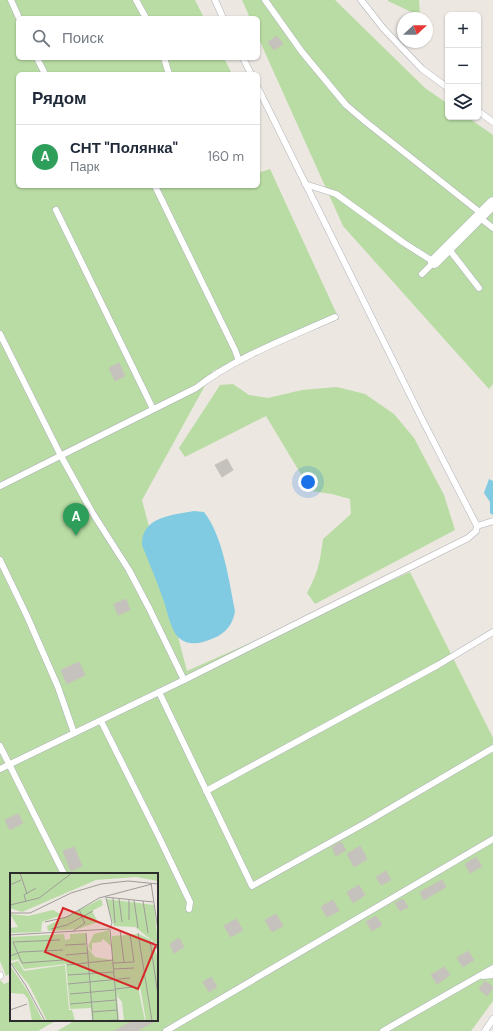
<!DOCTYPE html>
<html lang="ru">
<head>
<meta charset="utf-8">
<style>
  :root { --surface:#fff; --page:#f2f2f3; --text:#1f2937; --muted:#747a83; --line:#e0e1e3; --accent:#1a73e8 }
  body { margin:0; font-family:"DM Sans",sans-serif; background:var(--page); color:var(--text) }
  .controls { position:absolute; right:12px; top:12px; display:grid; overflow:hidden; border-radius:6px; box-shadow:0 1px 3px #0004 }
  .controls button { width:36px; height:36px; display:grid; place-items:center; padding:0; border:0; border-bottom:1px solid var(--line); background:var(--surface); color:var(--text); font:20px sans-serif }
  .compass { position:absolute; left:397px; top:12px; width:36px; height:36px; border-radius:50%; background:var(--surface); box-shadow:0 1px 3px #0004; rotate:68deg }
  .you { position:absolute; left:308px; top:482px; width:14px; height:14px; margin:-10px; border:3px solid #fff; border-radius:50%; background:#1a73e8; box-shadow:0 0 0 6px #1a73e833 }
  .badge { display:grid; place-items:center; width:26px; height:26px; border-radius:50%; background:var(--accent); color:#fff; font-size:13px; font-weight:700 }
  .pin { position:absolute; translate:-50% -33px; filter:drop-shadow(0 1px 2px #0008) }
  .pin::after { content:''; position:absolute; top:21px; width:14px; height:12px; background:inherit; clip-path:polygon(0 0,100% 0,50% 100%) }
  .list { margin:0; padding:0; list-style:none }
  h2 { display:flex; justify-content:space-between; align-items:center; height:52px; margin:0; padding:0 16px; font-size:17px }
  h2 small { font-size:13px; font-weight:400; color:var(--muted) }
  .list li { display:grid; grid-template-columns:26px 1fr auto; gap:12px; align-items:center; box-sizing:border-box; height:64px; padding:0 16px; border-top:1px solid var(--line) }
  .list b { display:block; font-size:15px; white-space:nowrap }
  .list p { margin:0; font-size:13px; white-space:nowrap; color:var(--muted) }
  .list em { font-size:13px; font-style:normal; color:var(--muted) }
  .icon { flex:none; width:22px; height:22px; fill:none; stroke:currentColor; stroke-width:2; stroke-linecap:round; stroke-linejoin:round }
  .map { position:relative; flex:none; width:493px; height:1031px; overflow:hidden }
  .search { position:absolute; background:var(--surface); box-shadow:0 1px 3px #0004; left:16px; top:16px; width:244px; height:44px; display:flex; align-items:center; gap:10px; box-sizing:border-box; padding:0 14px; border-radius:6px; color:var(--muted); font-size:15px }
  .panel { position:absolute; background:var(--surface); box-shadow:0 1px 3px #0004; left:16px; top:72px; width:244px; height:116px; border-radius:6px }
  .map>svg:first-child { display:block }
  .green { fill:#b8dca3 }
  .water { fill:#80cae2 }
  .building { fill:#c5c1bc; stroke:#c8c3ba }
  .lines { fill:none; stroke-linecap:round; stroke-linejoin:round }
  .service-casing { stroke:#b1b3bb; stroke-width:7 }
  .minor-casing { stroke:#b1b3bb; stroke-width:13 }
  .service { stroke:#fff; stroke-width:6 }
  .minor { stroke:#fff; stroke-width:12 }
  .inset-road { fill:none; stroke:#9f9c99; stroke-width:1 }
  .view { fill:#d62828; fill-opacity:0.15; stroke:#d62828; stroke-width:2 }
  .inset-edge { fill:none; stroke:#2c2c2c; stroke-width:2 }
</style>
</head>
<body>
<div class="map">
<svg width="493" height="1031" viewBox="0 0 493 1031">
  <rect width="100%" height="100%" fill="#ece7e1"/>
  <!-- green -->
  <g class="green">
    <path d="M 0,0 L 195,0 L 204,18 L 18,18 L 18,58 L 224,58 L 232,74 L 18,74 L 18,186 L 219,186 L 220,188 L 225,186 L 258,186 L 258,173 L 270,169 L 339,319 L 213,371 L 142,500 L 187,671 L 410,572 L 493,738 L 493,1001 L 471,1031 L 57,1031 L 76,1020 L 157,1020 L 157,874 L 11,874 L 11,973 L 6,976 L 0,961 Z"/>
    <path d="M 242,0 L 335,0 L 425,88 L 448,104 L 448,117 L 467,117 L 493,135 L 493,384 L 489,389 L 343,226 L 258,37 L 258,18 L 250,18 Z"/>
    <path d="M 388,0 L 419,0 L 420,16 L 388,1 Z"/>
    <path d="M 233,384 L 249,395 L 268,398 L 302,390 L 337,387 L 365,394 L 394,414 L 414,438 L 444,495 L 455,530 L 315,604 L 307,593 C 318,573 320,562 323,539 L 351,514 L 350,499 L 332,494 L 311,491 L 266,416 L 185,457 L 179,448 L 220,385 Z"/>
    <path d="M 0,980 L 4,984 L 11,981 L 11,1020 L 57,1020 L 38,1031 L 0,1031 Z"/>
  </g>
  <!-- water -->
  <g class="water">
    <path d="M 489,479 L 493,481 L 493,515 L 490,513 L 490,502 L 484,493 Z"/>
    <path d="M 194,511 L 204,512 C 223,536 229,581 235,611 C 233,624 226,633 214,638 C 202,643 190,647 179,638 C 171,631 167,610 163,599 C 157,581 149,563 142,545 C 141,517 172,515 194,511 Z"/>
  </g>
  <!-- building -->
  <g class="building">
    <path d="M 277,36 L 283,44 L 274,50 L 268,42 Z"/>
    <path d="M 119,363 L 125,376 L 115,381 L 109,368 Z"/>
    <path d="M 227,459 L 233,470 L 222,477 L 215,465 Z"/>
    <path d="M 126,599 L 130,610 L 118,615 L 114,604 Z"/>
    <path d="M 79,662 L 85,675 L 67,684 L 61,670 Z"/>
    <path d="M 18,814 L 23,823 L 10,830 L 5,820 Z"/>
    <path d="M 341,842 L 346,850 L 336,856 L 332,847 Z"/>
    <path d="M 360,846 L 367,859 L 354,867 L 347,854 Z"/>
    <path d="M 74,847 L 82,866 L 71,871 L 63,851 Z"/>
    <path d="M 476,857 L 482,866 L 470,873 L 465,864 Z"/>
    <path d="M 386,871 L 391,880 L 381,885 L 376,877 Z"/>
    <path d="M 442,880 L 446,887 L 424,900 L 420,892 Z"/>
    <path d="M 359,885 L 365,895 L 353,903 L 347,892 Z"/>
    <path d="M 403,899 L 408,907 L 400,911 L 395,903 Z"/>
    <path d="M 333,900 L 339,911 L 327,917 L 321,907 Z"/>
    <path d="M 276,914 L 283,926 L 272,932 L 265,920 Z"/>
    <path d="M 376,916 L 382,925 L 372,931 L 366,922 Z"/>
    <path d="M 236,919 L 243,930 L 231,937 L 224,926 Z"/>
    <path d="M 179,938 L 184,947 L 174,953 L 170,944 Z"/>
    <path d="M 468,951 L 474,960 L 463,967 L 457,958 Z"/>
    <path d="M 444,967 L 450,975 L 437,984 L 431,975 Z"/>
    <path d="M 211,977 L 217,987 L 209,992 L 203,982 Z"/>
    <path d="M 485,981 L 493,987 L 487,996 L 479,989 Z"/>
    <path d="M 135,1020 L 157,1020 L 137,1031 L 114,1031 Z"/>
  </g>
  <g class="lines">
    <defs>
      <g id="service">
        <path d="M 11,0 L 19,18"/>
        <path d="M 136,0 L 146,18"/>
        <path d="M 215,0 L 223,18"/>
        <path d="M 265,0 L 302,52 L 346,105 L 366,122 L 482,214"/>
        <path d="M 361,0 L 383,28 L 422,69 L 448,88"/>
        <path d="M 37,58 L 45,74"/>
        <path d="M 164,58 L 169,74"/>
        <path d="M 243,58 L 251,74"/>
        <path d="M 478,111 L 493,122"/>
        <path d="M 305,184 L 336,194 L 404,243 L 434,262 L 422,274"/>
        <path d="M 155,186 L 235,350 L 239,361"/>
        <path d="M 56,210 L 153,409"/>
        <path d="M 479,217 L 493,228"/>
        <path d="M 448,248 L 479,288"/>
        <path d="M 0,334 L 61,456 L 92,512 L 129,570 L 149,608 L 184,680"/>
        <path d="M 0,486 L 196,388 C 236,357 288,338 335,317"/>
        <path d="M 477,526 L 493,521"/>
        <path d="M 0,560 L 27,616 L 58,687 L 74,733"/>
        <path d="M 159,692 L 252,886 L 367,822 L 493,748"/>
        <path d="M 101,721 L 158,835 L 190,902 L 189,909"/>
        <path d="M 0,746 L 64,874"/>
        <path d="M 0,769 L 184,680 L 468,538 L 476,531 L 477,526 L 422,419 L 258,88"/>
        <path d="M 206,791 L 438,665 L 493,632"/>
        <path d="M 0,975 L 0,976"/>
        <path d="M 483,976 L 493,975"/>
        <path d="M 166,1031 L 493,839"/>
        <path d="M 383,1031 L 493,968"/>
        <path d="M 485,1031 L 493,1019"/>
      </g>
      <path id="minor" d="M 434,262 L 493,203"/>
    </defs>
    <!-- service casing -->
    <use href="#service" class="service-casing"/>
    <!-- minor casing -->
    <use href="#minor" class="minor-casing"/>
    <!-- service -->
    <use href="#service" class="service"/>
    <!-- minor -->
    <use href="#minor" class="minor"/>
  </g>
  <!-- overview -->
  <g transform="translate(10 873)">
    <rect width="148" height="148" fill="#ece7e1"/>
    <path d="M 0,0 L 148,0 L 148,8 L 126,4 L 86,7 L 12,39 L 0,35 ZM 91,26 L 93,32 L 82,38 L 88,49 L 68,56 L 38,58 L 37,53 ZM 96,26 L 144,32 L 148,72 L 125,54 L 104,53 ZM 43,37 L 52,42 L 32,49 L 31,59 L 0,60 L 0,55 L 8,54 L 0,41 L 18,43 ZM 99,57 L 101,73 L 93,66 L 91,69 L 82,70 L 82,79 L 78,73 L 84,61 ZM 76,60 L 76,73 L 85,84 L 102,87 L 102,63 L 129,61 L 141,67 L 148,85 L 148,148 L 136,148 L 129,107 L 129,119 L 135,148 L 114,148 L 112,129 L 108,124 L 110,118 L 107,124 L 109,148 L 82,148 L 81,135 L 60,136 L 56,91 L 14,96 L 8,86 L 2,88 L 0,84 L 0,64 L 54,61 L 55,67 L 60,66 L 60,61 ZM 8,88 L 14,98 L 55,92 L 59,137 L 62,137 L 65,148 L 37,148 L 19,112 L 1,90 ZM 0,92 L 18,119 L 33,148 L 22,148 L 18,126 L 14,121 L 0,120 Z" fill="#b8dca3"/>
    <path class="inset-road" d="M 10,0 L 17,21M 141,10 L 148,57M 0,12 L 11,7M 95,24 L 143,29M 96,25 L 102,50 L 100,55M 103,25 L 105,50M 109,26 L 112,49M 119,27 L 119,47M 124,27 L 128,55M 16,28 L 14,22 L 26,15M 133,28 L 138,60M 0,32 L 29,25 L 62,0M 69,36 L 75,51M 0,40 L 20,40 L 61,20 L 91,11 L 118,8 L 148,11M 72,44 L 83,38M 35,49 L 57,44 L 89,25 L 142,11M 41,56 L 57,52 L 72,44M 110,57 L 114,89M 63,58 L 75,50M 76,60 L 83,148M 128,60 L 142,148M 0,62 L 100,56 L 108,148M 50,67 L 3,69 L 12,90 L 53,87M 140,68 L 148,122M 140,71 L 143,69 L 148,77M 55,72 L 76,71M 56,82 L 78,80M 0,83 L 11,79 L 53,77M 0,89 L 16,113 L 35,148M 103,90 L 124,89 L 120,61M 57,92 L 103,87M 104,96 L 124,95M 58,102 L 104,99M 58,111 L 120,105M 105,116 L 123,114M 60,121 L 105,117M 60,131 L 106,127M 0,137 L 17,131M 82,139 L 107,137M 88,148 L 108,147"/>
    <path class="view" d="M 53,35 L 146,72 L 128,116 L 35,79 Z"/>
    <rect width="148" height="148" class="inset-edge"/>
  </g>
</svg>
<div class="controls">
<button>+</button>
<button>−</button>
<button><svg class="icon" aria-label="layers" viewBox="0 0 24 24"><path d="M12 4l9 5-9 5-9-5zM3 14l9 5 9-5"/></svg></button>
</div>
<svg class="compass" viewBox="-18 -18 36 36"><path d="M0-13l5 13h-10z" fill="#e53935"/><path d="M0 13l5-13h-10z" fill="#747a83"/></svg>
<div class="you"></div>
<div class="pin badge" style="left:76px;top:536px;background:#2e9e5b">A</div>
<div class="search"><svg class="icon" aria-label="search" viewBox="0 0 24 24"><circle cx="10" cy="10" r="6"/><path d="M15 15l6 6"/></svg>Поиск</div>
<section class="panel">
<h2>Рядом<small></small></h2>
<ul class="list">
<li><span class="badge" style="background:#2e9e5b">A</span><div><b>СНТ &quot;Полянка&quot;</b><p>Парк</p></div><em>160 m</em></li>
</ul>
</section>
</div>
</body>
</html>
